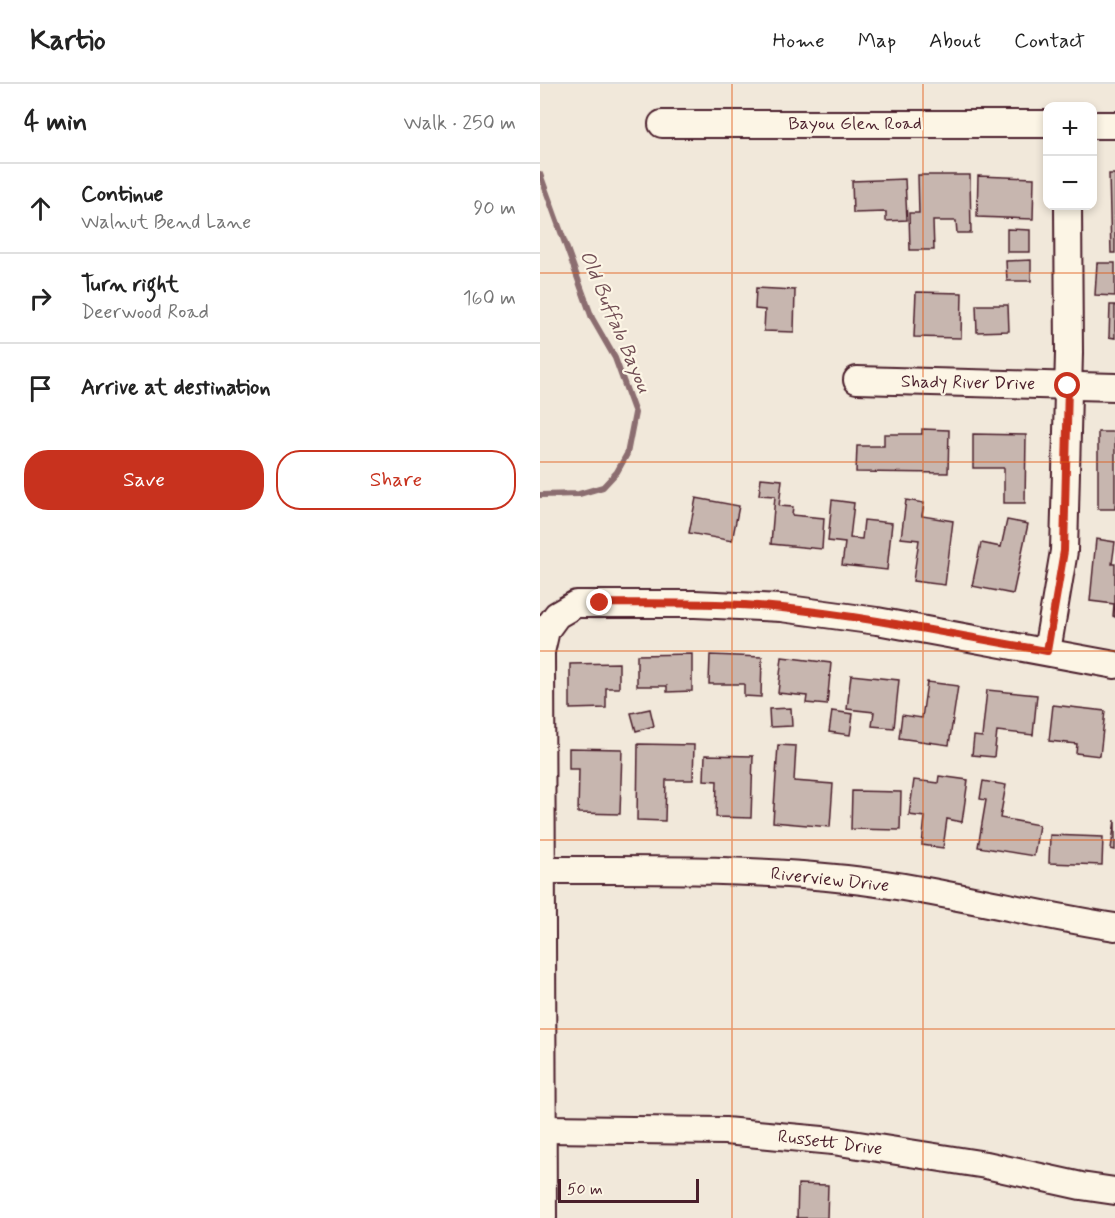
<!DOCTYPE html>
<html lang="en">
<head>
<meta charset="utf-8">
<style>
  :root { --surface:#fff; --page:#f2f2f2; --text:#222; --muted:#767676; --line:#e0e0e0; --accent:#c8321e }
  body { margin:0; font-family:Mynerve,sans-serif; background:var(--page); color:var(--text) }
  .controls { position:absolute; right:18px; top:18px; display:grid; overflow:hidden; border-radius:12px; box-shadow:0 3px 9px #0003 }
  .controls button { width:54px; height:54px; display:grid; place-items:center; padding:0; border:0; border-bottom:2px solid var(--line); background:var(--surface); color:var(--text); font:30px sans-serif }
  .scale { position:absolute; left:18px; bottom:15px; width:141px; box-sizing:border-box; padding-left:6px; border:3px solid #4a1f2b; border-top:0; font-size:16px; line-height:21px; white-space:nowrap; color:#4a1f2b; -webkit-text-stroke:4px #fcf5e5; paint-order:stroke }
  .stop { position:absolute; width:18px; height:18px; margin:-14px; border:4px solid #c8321e; border-radius:50%; background:#fff }
  .stop.end { background:#c8321e; border-color:#fff; box-shadow:0 2px 6px #0008 }
  .list { margin:0; padding:0; list-style:none }
  h2 { display:flex; justify-content:space-between; align-items:center; height:78px; margin:0; padding:0 24px; font-size:26px }
  h2 small { font-size:20px; font-weight:400; color:var(--muted) }
  .list li { display:grid; grid-template-columns:39px 1fr auto; gap:18px; align-items:center; box-sizing:border-box; height:90px; padding:0 24px; border-top:2px solid var(--line) }
  .list b { display:block; font-size:22px; white-space:nowrap }
  .list p { margin:0; font-size:20px; white-space:nowrap; color:var(--muted) }
  .list em { font-size:20px; font-style:normal; color:var(--muted) }
  .actions { display:flex; gap:12px; padding:18px 24px }
  .actions a { flex:1; padding:14px 0; border:2px solid var(--accent); border-radius:24px; text-align:center; font-size:21px; color:var(--accent) }
  .actions .main { background:var(--accent); color:#fff }
  .icon { flex:none; width:33px; height:33px; fill:none; stroke:currentColor; stroke-width:2; stroke-linecap:round; stroke-linejoin:round }
  .map { position:relative; flex:none; width:575px; height:1134px; overflow:hidden }
  header { display:flex; align-items:center; gap:36px; box-sizing:border-box; height:84px; padding:0 30px; background:var(--surface); border-bottom:2px solid var(--line) }
  header strong { font-size:28px }
  nav { display:flex; gap:33px; margin-inline-start:auto; font-size:21px }
  main { display:flex }
  aside { flex:1; background:var(--surface) }
  .map>svg:first-child { display:block }
  .lines { fill:none; stroke-linecap:round; stroke-linejoin:round }
  .stream { stroke:#8b6d6f; stroke-width:6 }
  .building { fill:#c7b6af; stroke:#4a1f2b; stroke-width:1.5 }
  .minor-casing { stroke:#4a1f2b; stroke-width:30 }
  .minor { stroke:#fcf5e5; stroke-width:26 }
  .route { stroke:#c8321e; stroke-width:8 }
  .grid { fill:none; stroke:#e0560e; stroke-width:1.5; stroke-opacity:0.55 }
  .labels { text-anchor:middle; dominant-baseline:central; stroke-width:4.5; stroke-linejoin:round; paint-order:stroke }
  .street-label { font-size:18px; fill:#4a1f2b; stroke:#fcf5e5 }
  .water-label { font-size:20px; font-style:italic; fill:#704c53; stroke:#fcf5e5 }
</style>
</head>
<body>
<header>
<strong>Kartio</strong>
<nav><a>Home</a><a>Map</a><a>About</a><a>Contact</a></nav>
</header>
<main>
<aside>
<h2>4 min<small>Walk · 250 m</small></h2>
<ul class="list">
<li><svg class="icon" aria-label="ahead" viewBox="0 0 24 24"><path d="M12 20V5M6 11l6-6 6 6"/></svg><div><b>Continue</b><p>Walnut Bend Lane</p></div><em>90 m</em></li>
<li><svg class="icon" aria-label="right" viewBox="0 0 24 24"><path d="M7 20v-9h11M14 6l5 5-5 5"/></svg><div><b>Turn right</b><p>Deerwood Road</p></div><em>160 m</em></li>
<li><svg class="icon" aria-label="arrive" viewBox="0 0 24 24"><path d="M6 21V4h12l-3 4 3 4H6"/></svg><div><b>Arrive at destination</b></div></li>
</ul>
<div class="actions"><a class="main">Save</a><a>Share</a></div>
</aside>
<div class="map">
<svg width="575" height="1134" viewBox="0 0 575 1134">
  <rect width="100%" height="100%" fill="#f1e8da"/>
  <filter id="ink" filterUnits="userSpaceOnUse"><feTurbulence type="fractalNoise" baseFrequency=".0167" numOctaves="2"/><feDisplacementMap in="SourceGraphic" scale="12" xChannelSelector="R" yChannelSelector="G"/><feConvolveMatrix kernelMatrix="1 2 1 2 8 2 1 2 1" color-interpolation-filters="sRGB"/></filter>
  <g filter="url(#ink)">
    <g class="lines">
      <!-- stream -->
      <path class="stream" d="M 0,90 L 52,234 L 75,274 L 95,329 L 87,370 L 77,388 L 63,403 L 39,410 L 0,411"/>
    </g>
    <!-- building -->
    <g class="building">
      <path d="M 569,90 L 575,90 L 575,169 L 571,169 Z"/>
      <path d="M 378,91 L 430,91 L 431,149 L 417,149 L 416,137 L 393,137 L 394,166 L 370,166 L 369,129 L 379,129 Z"/>
      <path d="M 438,92 L 494,94 L 493,135 L 437,133 Z"/>
      <path d="M 365,95 L 367,136 L 346,137 L 346,128 L 313,129 L 312,97 Z"/>
      <path d="M 467,145 L 490,146 L 490,168 L 467,168 Z"/>
      <path d="M 491,176 L 491,197 L 467,197 L 466,177 Z"/>
      <path d="M 557,179 L 575,179 L 575,212 L 555,211 Z"/>
      <path d="M 216,204 L 255,206 L 254,248 L 224,247 L 225,226 L 215,225 Z"/>
      <path d="M 376,208 L 422,209 L 421,254 L 374,253 Z"/>
      <path d="M 436,221 L 468,221 L 469,247 L 437,248 Z"/>
      <path d="M 570,221 L 575,221 L 575,254 L 569,253 Z"/>
      <path d="M 382,345 L 409,346 L 408,389 L 316,388 L 317,362 L 344,362 L 344,350 L 382,350 Z"/>
      <rect x="558" y="348" width="17" height="77"/>
      <path d="M 433,350 L 486,351 L 485,419 L 464,419 L 464,384 L 433,384 Z"/>
      <path d="M 221,394 L 242,396 L 239,422 L 253,423 L 252,431 L 284,434 L 282,465 L 231,460 L 235,412 L 219,411 Z"/>
      <path d="M 156,414 L 199,422 L 192,457 L 149,449 Z"/>
      <path d="M 292,416 L 314,419 L 310,454 L 322,455 L 324,436 L 352,439 L 347,486 L 302,481 L 305,459 L 288,457 Z"/>
      <path d="M 366,416 L 384,419 L 382,432 L 413,437 L 405,501 L 373,497 L 379,456 L 361,454 Z"/>
      <path d="M 467,436 L 488,440 L 473,510 L 432,502 L 441,459 L 461,463 Z"/>
      <path d="M 556,455 L 575,458 L 572,480 L 575,480 L 575,533 L 573,532 L 574,520 L 550,517 Z"/>
      <path d="M 152,570 L 152,607 L 127,608 L 127,602 L 97,602 L 97,571 Z"/>
      <path d="M 170,571 L 222,573 L 221,613 L 204,612 L 204,600 L 169,600 Z"/>
      <path d="M 242,573 L 291,579 L 287,621 L 266,619 L 267,612 L 238,609 Z"/>
      <path d="M 79,579 L 79,604 L 66,604 L 66,624 L 30,625 L 30,580 Z"/>
      <path d="M 311,591 L 359,596 L 354,644 L 332,642 L 334,628 L 307,625 Z"/>
      <path d="M 387,598 L 418,602 L 409,661 L 359,654 L 362,631 L 382,634 Z"/>
      <path d="M 447,606 L 497,611 L 493,651 L 457,647 L 454,673 L 432,671 L 434,652 L 442,653 Z"/>
      <path d="M 513,621 L 565,627 L 560,672 L 536,669 L 537,660 L 509,657 Z"/>
      <path d="M 251,624 L 252,642 L 230,643 L 229,625 Z"/>
      <path d="M 110,625 L 114,642 L 96,647 L 91,629 Z"/>
      <path d="M 292,627 L 313,630 L 310,651 L 289,648 Z"/>
      <path d="M 98,660 L 154,661 L 153,696 L 126,696 L 125,737 L 97,736 Z"/>
      <path d="M 238,661 L 256,662 L 254,697 L 293,700 L 290,743 L 233,738 Z"/>
      <path d="M 29,664 L 82,665 L 80,730 L 38,729 L 39,685 L 29,685 Z"/>
      <path d="M 165,671 L 213,672 L 211,734 L 176,733 L 177,697 L 164,696 Z"/>
      <path d="M 399,692 L 428,696 L 422,738 L 407,735 L 403,764 L 382,761 L 385,733 L 369,731 L 374,696 L 398,699 Z"/>
      <path d="M 443,697 L 466,701 L 460,734 L 499,741 L 494,772 L 438,763 L 446,716 L 440,715 Z"/>
      <path d="M 312,707 L 361,708 L 360,746 L 311,745 Z"/>
      <path d="M 575,736 L 575,766 L 571,765 Z"/>
      <path d="M 510,751 L 563,753 L 562,781 L 509,779 Z"/>
      <path d="M 258,1100 L 288,1101 L 287,1134 L 257,1134 Z"/>
    </g>
    <g class="lines">
      <defs>
        <g id="minor">
          <path d="M 122,40 L 508,40"/>
          <path d="M 552,41 L 575,41"/>
          <path d="M 317,296 L 575,303"/>
          <path d="M 507,567 L 524,467 L 529,269 L 528,122"/>
          <path d="M 2,786 C 104,786 205,784 306,795 C 397,805 485,829 575,843"/>
          <path d="M 2,1045 L 185,1047 L 293,1057 L 446,1081 L 541,1102 L 575,1107"/>
          <path d="M 3,1134 L 1,568 L 6,546 L 17,531 L 36,520 L 155,520 L 241,524 L 337,537 L 575,581"/>
        </g>
      </defs>
      <!-- minor casing -->
      <use href="#minor" class="minor-casing"/>
      <!-- minor -->
      <use href="#minor" class="minor"/>
    </g>
  </g>
  <g class="lines" filter="url(#ink)">
    <!-- route -->
    <path class="route" d="M 60,519 C 121,520 182,518 242,524 C 331,533 419,552 507,567 L 524,467 L 528,302"/>
  </g>
  <!-- grid -->
  <path class="grid" d="M 192,0 L 192,1134M 383,0 L 383,1134M 0,189 L 575,189M 0,378 L 575,378M 0,567 L 575,567M 0,756 L 575,756M 0,945 L 575,945"/>
  <g class="labels">
    <!-- street labels -->
    <g class="street-label">
      <text x="315" y="40">Bayou Glen Road</text>
      <text transform="translate(428 299) rotate(1)">Shady River Drive</text>
      <text transform="translate(290 796) rotate(6)">Riverview Drive</text>
      <text transform="translate(290 1059) rotate(7)">Russett Drive</text>
    </g>
    <!-- water labels -->
    <g class="water-label">
      <text transform="translate(75 238) rotate(67)">Old Buffalo Bayou</text>
    </g>
  </g>
</svg>
<div class="controls">
<button>+</button>
<button>−</button>
</div>
<div class="scale">50 m</div>
<div class="stop" style="left:528px;top:302px"></div>
<div class="stop end" style="left:60px;top:519px"></div>
</div>
</main>
</body>
</html>
